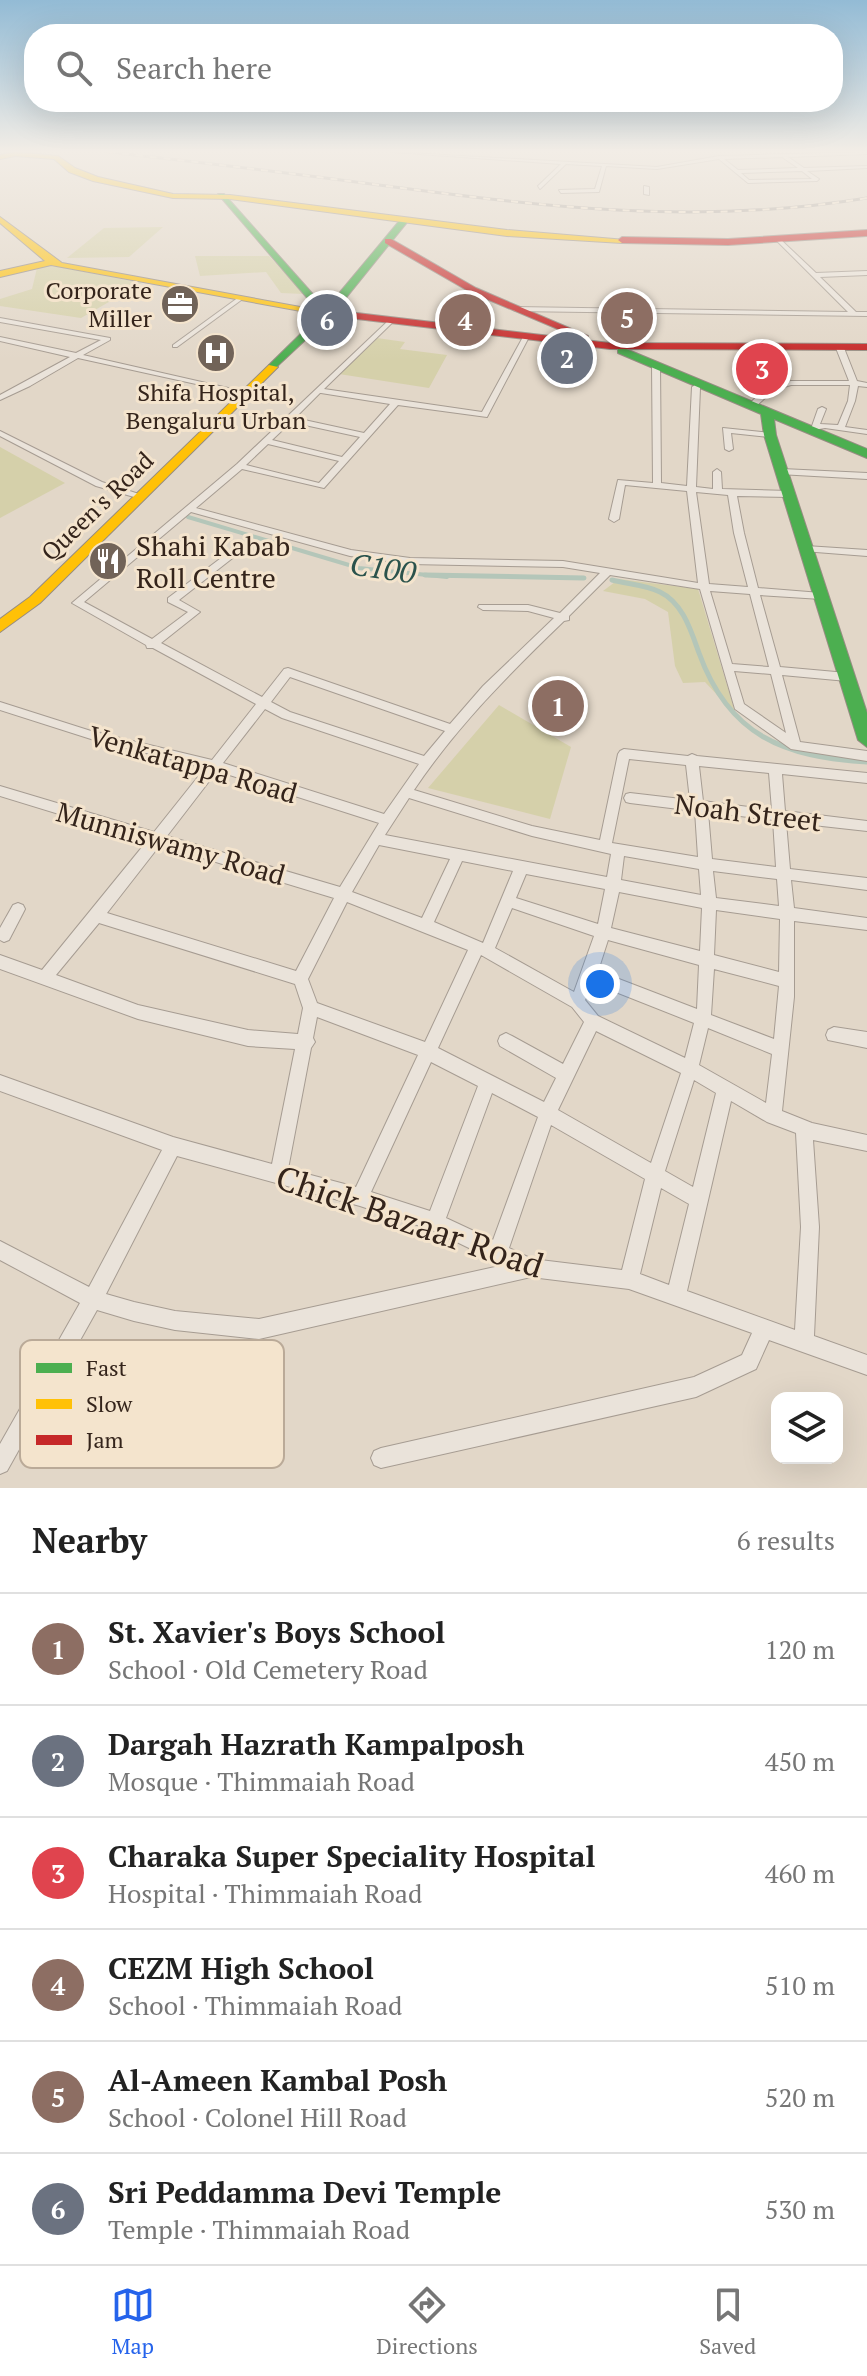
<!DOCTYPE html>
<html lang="en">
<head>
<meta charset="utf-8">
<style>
  :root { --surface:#fff; --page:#f6f6f6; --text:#222; --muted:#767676; --line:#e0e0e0; --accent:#2563eb }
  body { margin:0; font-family:"PT Serif",serif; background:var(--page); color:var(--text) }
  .controls { position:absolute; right:24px; bottom:24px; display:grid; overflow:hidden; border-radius:16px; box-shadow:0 8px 32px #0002 }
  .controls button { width:72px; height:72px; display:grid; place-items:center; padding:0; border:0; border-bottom:2px solid var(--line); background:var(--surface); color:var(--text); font:40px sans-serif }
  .you { position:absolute; left:600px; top:984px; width:28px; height:28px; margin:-20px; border:6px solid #fff; border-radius:50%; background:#1a73e8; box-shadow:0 0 0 12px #1a73e833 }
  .badge { display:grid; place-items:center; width:52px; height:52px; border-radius:50%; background:var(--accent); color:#fff; font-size:26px; font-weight:700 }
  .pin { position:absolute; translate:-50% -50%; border:4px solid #fff; box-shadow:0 2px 8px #0006 }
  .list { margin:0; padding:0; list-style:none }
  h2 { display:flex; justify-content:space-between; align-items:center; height:104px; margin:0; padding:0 32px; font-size:34px }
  h2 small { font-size:26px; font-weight:400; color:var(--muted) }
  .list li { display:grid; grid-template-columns:52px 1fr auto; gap:24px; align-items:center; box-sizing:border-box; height:112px; padding:0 32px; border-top:2px solid var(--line) }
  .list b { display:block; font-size:30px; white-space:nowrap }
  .list p { margin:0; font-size:26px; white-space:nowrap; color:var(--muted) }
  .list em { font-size:26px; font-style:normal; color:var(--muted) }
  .icon { flex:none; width:44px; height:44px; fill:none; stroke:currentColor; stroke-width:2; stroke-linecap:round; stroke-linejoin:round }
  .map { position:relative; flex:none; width:867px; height:1488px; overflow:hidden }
  .search { position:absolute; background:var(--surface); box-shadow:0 8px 32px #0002; left:24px; right:24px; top:24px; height:88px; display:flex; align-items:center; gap:20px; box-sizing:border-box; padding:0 28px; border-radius:32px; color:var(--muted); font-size:30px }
  .sheet { height:776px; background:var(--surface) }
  nav { display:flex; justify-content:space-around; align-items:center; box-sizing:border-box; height:112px; border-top:2px solid var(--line); background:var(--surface); font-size:22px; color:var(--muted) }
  nav a { display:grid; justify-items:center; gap:4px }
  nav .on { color:var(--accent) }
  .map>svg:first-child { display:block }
  .green { fill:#d5d0aa }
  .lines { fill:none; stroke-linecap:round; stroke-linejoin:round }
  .stream-far1 { stroke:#b4c6b9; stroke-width:4 }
  .stream { stroke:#b4c6b9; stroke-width:5 }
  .street-casing { stroke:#a69c92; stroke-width:2 }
  .fast-casing { stroke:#968c82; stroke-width:2 }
  .slow-casing { stroke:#968c82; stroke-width:2 }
  .jam-casing { stroke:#968c82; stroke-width:2 }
  .street { fill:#eae3da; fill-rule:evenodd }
  .fast { fill:#4caf50; fill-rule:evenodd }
  .slow { fill:#ffc107; fill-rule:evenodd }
  .jam { fill:#c62828; fill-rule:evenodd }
  .rail-casing { stroke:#a9a29b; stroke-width:3 }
  .rail { stroke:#f4e4cd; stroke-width:2; stroke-dasharray:7; stroke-linecap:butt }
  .labels { text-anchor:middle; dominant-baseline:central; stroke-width:6; stroke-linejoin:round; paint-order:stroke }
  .far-poi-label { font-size:24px; fill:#34241b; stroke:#f4e4cd; text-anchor:end }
  .far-street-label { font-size:24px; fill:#34241b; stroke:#f4e4cd }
  .poi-label { font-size:28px; fill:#34241b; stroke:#f4e4cd; text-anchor:start }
  .street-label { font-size:28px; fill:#34241b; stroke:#f4e4cd }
  .water-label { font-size:30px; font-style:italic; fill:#2b534c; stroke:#f4e4cd }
  .near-street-label { font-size:34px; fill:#34241b; stroke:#f4e4cd }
  .key { fill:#f4e4cd; stroke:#baaa98; stroke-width:2 }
  .key-label { font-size:22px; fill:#34241b }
</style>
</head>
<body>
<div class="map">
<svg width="867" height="1488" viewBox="0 0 867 1488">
  <rect width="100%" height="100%" fill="#e2d7c8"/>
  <!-- green -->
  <g class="green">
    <path d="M 163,227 L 129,257 L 67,258 L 104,228 Z"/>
    <path d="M 195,256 L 269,256 L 304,294 L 281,293 L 266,272 L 200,276 Z"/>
    <path d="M 45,266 L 59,267 L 142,283 L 81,318 L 0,306 L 0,299 L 32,289 L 37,268 Z"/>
    <path d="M 377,338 L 405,342 L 400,349 L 447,355 L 429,388 L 339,374 Z"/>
    <path d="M 0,447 L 65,483 L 0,518 Z"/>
    <path d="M 619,579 L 698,589 L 736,715 L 705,682 L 683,683 L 675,666 L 668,612 L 645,599 L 603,591 Z"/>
    <path d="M 499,705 L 571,747 L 550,819 L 428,788 Z"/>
  </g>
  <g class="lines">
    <!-- stream-far1 -->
    <path class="stream-far1" d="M 188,517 L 359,568 L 447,577"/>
    <!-- stream -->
    <g class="stream">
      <path d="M 425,575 L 584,578"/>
      <path d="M 612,580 C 627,584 647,585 660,592 C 683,603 691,631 699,653 C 729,736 784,757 867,762"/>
    </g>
    <defs>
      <g id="street">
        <path d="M 392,152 L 657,167 L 719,156 L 867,152 L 867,154 L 788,157 L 804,168 L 867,166 L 867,168 L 807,171 L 819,179 L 817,181 L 748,183 L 719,159 L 657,169 L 606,166 L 599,192 L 561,193 L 559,190 L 595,189 L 602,166 L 566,164 L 540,189 L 538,186 L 561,164 ZM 782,157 L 798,168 L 738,170 L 724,159 ZM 802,171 L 812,179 L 749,180 L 741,173 Z"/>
        <path d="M 644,186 L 649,187 L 649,195 L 644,194 Z"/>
        <path d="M 779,238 L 816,273 L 867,271 L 867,275 L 820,277 L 856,312 L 867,312 L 867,316 L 515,311 L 512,309 L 515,307 L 848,312 L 777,241 Z"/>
        <path d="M 239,297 L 244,298 L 177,347 L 173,347 L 173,345 Z"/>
        <path d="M 0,318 L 110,338 L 110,340 L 83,355 L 250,393 L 246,395 L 78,358 L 30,386 L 0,400 L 0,395 L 70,357 L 0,341 L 0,337 L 76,353 L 101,340 L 0,322 Z"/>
        <path d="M 389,320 L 394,321 L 324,389 L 482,412 L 523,337 L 526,335 L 529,337 L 487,417 L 398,405 L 324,488 L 242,469 L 196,508 L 351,550 L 410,558 L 563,561 L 698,583 L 687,491 L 625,485 L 619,519 L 614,522 L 609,519 L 618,480 L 653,483 L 652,364 L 656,362 L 660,364 L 661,483 L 687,486 L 692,387 L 701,381 L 705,383 L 700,388 L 696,487 L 713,489 L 713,472 L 717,469 L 721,472 L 722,489 L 789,491 L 793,494 L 789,497 L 737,496 L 744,533 L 758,588 L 821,593 L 826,596 L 821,599 L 760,595 L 780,667 L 847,673 L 853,677 L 847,681 L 782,675 L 800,742 L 867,751 L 867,761 L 791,749 L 735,709 L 700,589 L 610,575 L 569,616 L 569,620 L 564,621 C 509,674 457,726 414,790 L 532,826 L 600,840 L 618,754 L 620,751 L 624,749 L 688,756 L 692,754 L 697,756 L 867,773 L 867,783 L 782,774 L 785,811 L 867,821 L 867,831 L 786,822 L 790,869 L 867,878 L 867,890 L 791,880 L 794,908 L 867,918 L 867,930 L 794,921 L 794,997 L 782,1111 L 812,1123 L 867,1135 L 867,1151 L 813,1140 L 819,1227 L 814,1336 L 867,1355 L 867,1375 L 769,1340 L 756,1369 L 696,1397 L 381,1468 L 374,1465 L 371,1458 L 374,1451 L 381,1448 L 694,1377 L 742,1355 L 752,1333 L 629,1289 L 531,1277 L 259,1339 L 175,1330 L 134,1321 L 97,1310 L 7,1471 L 0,1474 L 0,1444 L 80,1303 L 0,1260 L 0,1241 L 89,1287 L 162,1150 L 0,1091 L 0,1075 L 173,1137 L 272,1164 L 295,1049 L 248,1046 L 138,1019 L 0,969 L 0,955 L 42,970 L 147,841 L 0,796 L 0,786 L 154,832 L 205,768 L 91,739 L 0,710 L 0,702 L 91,731 L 212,760 L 256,704 L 153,648 L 147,648 L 146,645 L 72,603 L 237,464 ZM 320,393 L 321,393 L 390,404 L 364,433 L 295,418 ZM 291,422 L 360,437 L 342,457 L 272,440 ZM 268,444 L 339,461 L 319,483 L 246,465 ZM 696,492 L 728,495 L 734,533 L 748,587 L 709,584 ZM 191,512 L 350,556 L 410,564 L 563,567 L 600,573 L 560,613 L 528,605 L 479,605 L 478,607 L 483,610 L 528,611 L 554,618 L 483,686 L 450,724 L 288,668 L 284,669 L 262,697 L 161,643 L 200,612 L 179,600 L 239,553 L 239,549 L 233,549 L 168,598 L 168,602 L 188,612 L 152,639 L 84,602 ZM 710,591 L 750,594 L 769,667 L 732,664 ZM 734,671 L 771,674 L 786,733 L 744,704 ZM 290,677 L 445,731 L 424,756 L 290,712 L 271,702 ZM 265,709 L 282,718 L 419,764 L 384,814 L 223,763 ZM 629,759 L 686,765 L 690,800 L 630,793 L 626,794 L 624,798 L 626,802 L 630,803 L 695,811 L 698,857 L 612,843 ZM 699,766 L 769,773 L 772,810 L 703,801 ZM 217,771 L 379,823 L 340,887 L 167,836 ZM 409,798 L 532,836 L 611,854 L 607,877 L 385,835 ZM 708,812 L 773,820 L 776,867 L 712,859 ZM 160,845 L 334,898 L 296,971 L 107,913 ZM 379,845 L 450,859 L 422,918 L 352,892 ZM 624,856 L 699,869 L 701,895 L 621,880 ZM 462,861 L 513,871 L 483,943 L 434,922 ZM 713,871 L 777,879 L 779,906 L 716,898 ZM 526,874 L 605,889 L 598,924 L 516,898 ZM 619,892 L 702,908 L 700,951 L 611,928 ZM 347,902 L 468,950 L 425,1042 L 317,1003 L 308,979 ZM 512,908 L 594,936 L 574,992 L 495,948 ZM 716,910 L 780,919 L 779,972 L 714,955 ZM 99,923 L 295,984 L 303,1008 L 298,1034 L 248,1030 L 138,1005 L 56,975 ZM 608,940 L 699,965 L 697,1009 L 598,971 ZM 481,955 L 572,1007 L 584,1022 L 563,1064 L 512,1036 L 506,1033 L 500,1036 L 498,1041 L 500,1046 L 556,1078 L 544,1102 L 438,1048 ZM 714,969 L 779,986 L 774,1039 L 711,1015 ZM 593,983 L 694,1023 L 685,1058 L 598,1016 L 585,1000 ZM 317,1017 L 418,1055 L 356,1187 L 288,1169 L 311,1048 L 315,1042 L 313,1038 ZM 708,1028 L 772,1054 L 766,1103 L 699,1065 ZM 596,1031 L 681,1073 L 651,1163 L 558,1110 ZM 431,1062 L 478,1086 L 430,1211 L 371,1192 ZM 694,1080 L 716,1093 L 693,1187 L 665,1171 ZM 492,1093 L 538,1117 L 493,1240 L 446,1218 ZM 731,1101 L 767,1122 L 796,1133 L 801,1227 L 795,1330 L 687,1291 ZM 551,1125 L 645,1179 L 622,1270 L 532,1259 L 509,1248 ZM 177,1156 L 360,1206 L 432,1230 L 504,1265 L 259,1319 L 175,1311 L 134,1302 L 106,1294 ZM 661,1188 L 689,1204 L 669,1285 L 640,1274 Z"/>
        <path d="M 840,346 L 844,348 L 857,381 L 867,383 L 867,387 L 858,386 L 855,401 L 845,427 L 867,430 L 867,434 L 825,428 L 808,431 L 804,429 L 812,426 L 818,409 L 822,407 L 826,409 L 820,424 L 838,425 L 848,401 L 850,385 L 791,385 L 774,390 L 755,407 L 748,405 L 768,386 L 791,381 L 849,381 L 836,348 Z"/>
        <path d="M 723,428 L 770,433 L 774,435 L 770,437 L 731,433 L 733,449 L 729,451 L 725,449 Z"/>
        <path d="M 0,431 L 102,482 L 145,496 L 141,499 L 96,486 L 0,436 Z"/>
        <path d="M 782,469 L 867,473 L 867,479 L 779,474 L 779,470 Z"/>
        <path d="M 806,546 L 867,550 L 867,556 L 803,551 L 801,549 Z"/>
        <path d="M 18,903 L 23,905 L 25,909 L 23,913 L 9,940 L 4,942 L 0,940 L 0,928 L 13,905 Z"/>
        <path d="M 834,1027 L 867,1032 L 867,1048 L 828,1040 L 826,1035 L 828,1030 Z"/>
      </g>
      <g id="fast">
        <path d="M 218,194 L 224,194 L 326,309 L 401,219 L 408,221 L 332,315 L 273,370 L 269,369 L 269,365 L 321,314 Z"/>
        <path d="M 618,349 L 626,349 L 867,449 L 867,458 L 774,419 L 776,435 L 867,713 L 867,747 L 858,740 L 764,435 L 761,414 L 618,353 Z"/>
      </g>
      <g id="slow">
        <path d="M 15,152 L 58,156 L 75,168 L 98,177 L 173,194 L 230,195 L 507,230 L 626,240 L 622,243 L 507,236 L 230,199 L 173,198 L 93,181 L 69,172 L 54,159 L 15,156 L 0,159 L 0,155 Z"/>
        <path d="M 0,217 L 62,263 L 333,313 L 328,316 L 51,265 L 0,277 L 0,271 L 45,261 L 0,223 Z"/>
        <path d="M 269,365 L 278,367 L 40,603 L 0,632 L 0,619 L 30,597 Z"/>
      </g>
      <g id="jam">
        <path d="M 867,230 L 867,236 L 728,245 L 622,243 L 618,240 L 622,237 L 728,239 Z"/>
        <path d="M 385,239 L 391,239 L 476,288 L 588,336 L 579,338 L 470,292 L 385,243 Z"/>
        <path d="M 340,311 L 610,343 L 867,344 L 867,350 L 610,349 L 340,317 L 323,321 L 318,318 Z"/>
      </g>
    </defs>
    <!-- street casing -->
    <use href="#street" class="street-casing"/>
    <!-- fast casing -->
    <use href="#fast" class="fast-casing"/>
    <!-- slow casing -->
    <use href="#slow" class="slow-casing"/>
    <!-- jam casing -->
    <use href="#jam" class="jam-casing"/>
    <!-- street -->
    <use href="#street" class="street"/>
    <!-- fast -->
    <use href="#fast" class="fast"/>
    <!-- slow -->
    <use href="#slow" class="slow"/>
    <!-- jam -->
    <use href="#jam" class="jam"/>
    <defs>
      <path id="rail" d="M 108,152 C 198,162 289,173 379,185 C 546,207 698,226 867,198"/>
    </defs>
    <!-- rail casing -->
    <use href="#rail" class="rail-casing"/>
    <!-- rail -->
    <use href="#rail" class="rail"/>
  </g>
  <!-- sky -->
  <linearGradient id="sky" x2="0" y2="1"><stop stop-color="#93bbd5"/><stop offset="0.42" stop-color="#f2ede6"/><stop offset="1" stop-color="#f2ede6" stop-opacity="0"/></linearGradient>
  <rect width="867" height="360" fill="url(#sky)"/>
  <!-- icons -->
  <defs>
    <symbol id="office-disc" viewBox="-11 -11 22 22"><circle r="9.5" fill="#716358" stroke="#f4e4cd"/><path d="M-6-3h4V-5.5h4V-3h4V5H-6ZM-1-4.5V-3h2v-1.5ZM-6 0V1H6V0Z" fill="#fff"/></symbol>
    <symbol id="hospital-disc" viewBox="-11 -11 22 22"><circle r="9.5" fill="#716358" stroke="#f4e4cd"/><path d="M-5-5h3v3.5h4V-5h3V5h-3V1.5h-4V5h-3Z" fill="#fff"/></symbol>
    <symbol id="restaurant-disc" viewBox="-11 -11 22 22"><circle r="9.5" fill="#716358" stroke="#f4e4cd"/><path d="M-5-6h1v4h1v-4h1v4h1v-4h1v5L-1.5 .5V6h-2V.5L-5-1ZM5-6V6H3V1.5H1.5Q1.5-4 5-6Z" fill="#fff"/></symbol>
  </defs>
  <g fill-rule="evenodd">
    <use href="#office-disc" x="158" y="282" width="44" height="44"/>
    <use href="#hospital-disc" x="194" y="331" width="44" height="44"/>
    <use href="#restaurant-disc" x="86" y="539" width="44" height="44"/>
  </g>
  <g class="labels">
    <!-- far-poi labels -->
    <g class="far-poi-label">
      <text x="152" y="290">Corporate<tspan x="152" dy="28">Miller</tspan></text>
      <text x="216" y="392" text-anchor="middle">Shifa Hospital,<tspan x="216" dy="28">Bengaluru Urban</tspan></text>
    </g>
    <!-- far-street labels -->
    <g class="far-street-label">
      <text transform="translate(97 506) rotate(-44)">Queen's Road</text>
    </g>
    <!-- poi labels -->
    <g class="poi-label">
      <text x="136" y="545">Shahi Kabab<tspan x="136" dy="32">Roll Centre</tspan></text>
    </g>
    <!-- street labels -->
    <g class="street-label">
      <text transform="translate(193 764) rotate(16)">Venkatappa Road</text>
      <text transform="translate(748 812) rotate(7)">Noah Street</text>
      <text transform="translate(171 843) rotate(16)">Munniswamy Road</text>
    </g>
    <!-- water labels -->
    <g class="water-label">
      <text transform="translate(383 568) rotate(8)">C100</text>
    </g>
    <!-- near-street labels -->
    <g class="near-street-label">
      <text transform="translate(410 1221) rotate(19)">Chick Bazaar Road</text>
    </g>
  </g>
  <!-- legend -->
  <rect x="20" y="1340" width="264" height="128" rx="12" class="key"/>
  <rect x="36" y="1363" width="36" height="10" fill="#4caf50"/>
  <rect x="36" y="1399" width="36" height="10" fill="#ffc107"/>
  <rect x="36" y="1435" width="36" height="10" fill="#c62828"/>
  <g class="key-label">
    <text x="86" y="1376">Fast</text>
    <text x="86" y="1412">Slow</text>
    <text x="86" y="1448">Jam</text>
  </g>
</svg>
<div class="controls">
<button><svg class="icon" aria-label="layers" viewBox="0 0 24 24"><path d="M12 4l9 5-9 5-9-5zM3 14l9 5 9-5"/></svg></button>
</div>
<div class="you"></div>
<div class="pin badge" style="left:558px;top:706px;background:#8d6e63">1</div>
<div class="pin badge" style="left:567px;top:358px;background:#6b7280">2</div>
<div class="pin badge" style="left:762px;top:369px;background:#e0444e">3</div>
<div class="pin badge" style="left:465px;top:320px;background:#8d6e63">4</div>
<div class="pin badge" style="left:627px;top:318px;background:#8d6e63">5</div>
<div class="pin badge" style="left:327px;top:320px;background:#6b7280">6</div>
<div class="search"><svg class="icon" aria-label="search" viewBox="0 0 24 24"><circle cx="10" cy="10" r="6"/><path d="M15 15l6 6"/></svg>Search here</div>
</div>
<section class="sheet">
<h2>Nearby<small>6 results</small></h2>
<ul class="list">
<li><span class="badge" style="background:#8d6e63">1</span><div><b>St. Xavier's Boys School</b><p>School · Old Cemetery Road</p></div><em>120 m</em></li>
<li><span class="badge" style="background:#6b7280">2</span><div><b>Dargah Hazrath Kampalposh</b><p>Mosque · Thimmaiah Road</p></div><em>450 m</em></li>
<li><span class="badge" style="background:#e0444e">3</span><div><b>Charaka Super Speciality Hospital</b><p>Hospital · Thimmaiah Road</p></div><em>460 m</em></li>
<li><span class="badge" style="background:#8d6e63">4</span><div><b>CEZM High School</b><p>School · Thimmaiah Road</p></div><em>510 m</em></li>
<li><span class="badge" style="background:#8d6e63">5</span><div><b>Al-Ameen Kambal Posh</b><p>School · Colonel Hill Road</p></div><em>520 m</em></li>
<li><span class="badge" style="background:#6b7280">6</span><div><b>Sri Peddamma Devi Temple</b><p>Temple · Thimmaiah Road</p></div><em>530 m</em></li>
</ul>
</section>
<nav>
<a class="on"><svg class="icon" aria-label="map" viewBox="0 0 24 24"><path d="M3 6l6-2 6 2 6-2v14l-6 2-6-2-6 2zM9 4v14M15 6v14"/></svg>Map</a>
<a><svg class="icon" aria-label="directions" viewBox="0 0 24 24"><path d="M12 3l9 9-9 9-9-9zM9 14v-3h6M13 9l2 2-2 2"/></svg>Directions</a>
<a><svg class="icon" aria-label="saved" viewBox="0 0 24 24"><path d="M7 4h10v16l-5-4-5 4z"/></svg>Saved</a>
</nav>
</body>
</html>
